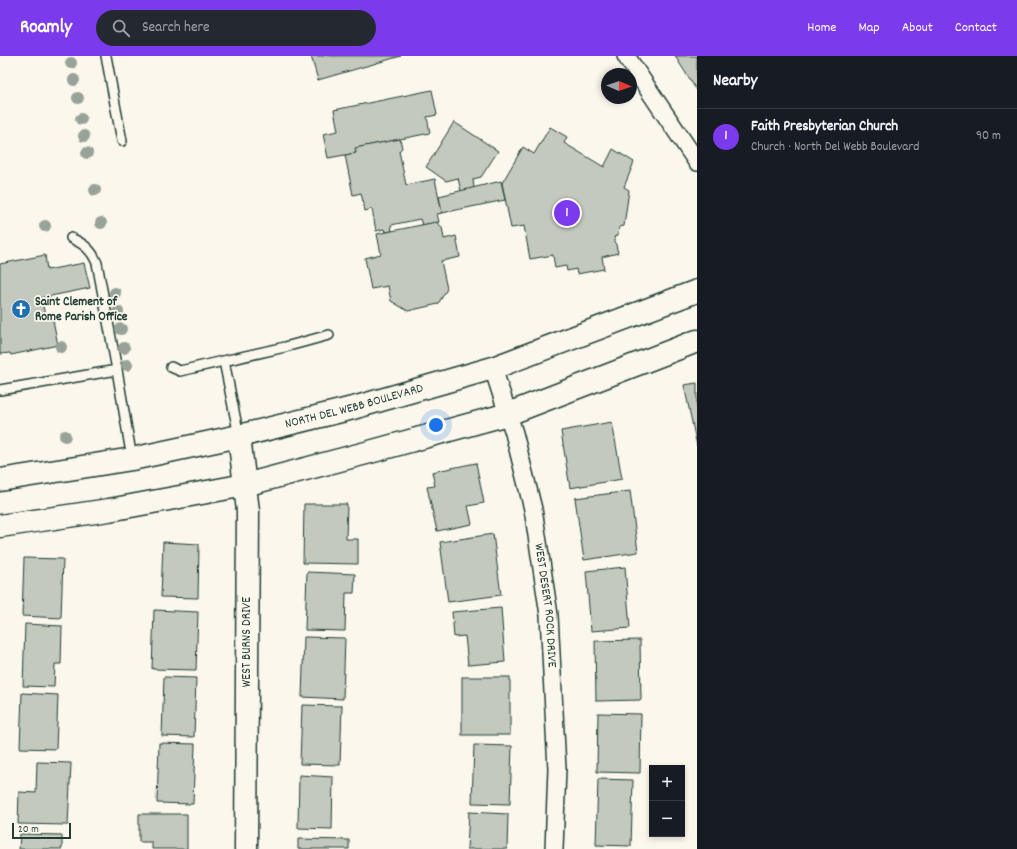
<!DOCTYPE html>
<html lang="en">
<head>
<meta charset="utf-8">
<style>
  :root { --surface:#171b24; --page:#242831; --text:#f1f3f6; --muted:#9ea1a6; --line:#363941; --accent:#7c3aed }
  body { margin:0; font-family:Dekko,sans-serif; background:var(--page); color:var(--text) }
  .controls { position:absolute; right:12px; bottom:12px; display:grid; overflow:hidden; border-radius:0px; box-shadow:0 2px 6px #0003 }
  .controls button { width:36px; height:36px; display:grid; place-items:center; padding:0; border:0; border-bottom:1px solid var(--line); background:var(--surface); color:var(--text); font:20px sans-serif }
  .compass { position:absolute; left:601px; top:12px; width:36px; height:36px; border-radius:50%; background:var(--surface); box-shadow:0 2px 6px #0003; rotate:92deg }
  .scale { position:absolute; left:12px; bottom:10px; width:59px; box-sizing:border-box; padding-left:4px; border:2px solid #1f3d34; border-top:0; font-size:11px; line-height:14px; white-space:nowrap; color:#1f3d34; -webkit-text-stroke:3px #fbf7ec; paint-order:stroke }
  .you { position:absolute; left:436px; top:369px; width:14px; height:14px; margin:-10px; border:3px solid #fff; border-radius:50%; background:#1a73e8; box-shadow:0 0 0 6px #1a73e833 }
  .badge { display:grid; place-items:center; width:26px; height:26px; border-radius:50%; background:var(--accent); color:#fff; font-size:13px; font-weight:700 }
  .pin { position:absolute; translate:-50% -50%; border:2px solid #fff; box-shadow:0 1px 4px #0006 }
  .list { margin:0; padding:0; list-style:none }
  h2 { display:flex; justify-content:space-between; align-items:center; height:52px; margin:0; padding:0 16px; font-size:17px }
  h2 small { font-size:13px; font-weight:400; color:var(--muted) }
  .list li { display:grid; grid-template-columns:26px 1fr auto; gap:12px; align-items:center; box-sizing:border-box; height:56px; padding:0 16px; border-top:1px solid var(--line) }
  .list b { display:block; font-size:15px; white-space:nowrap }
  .list p { margin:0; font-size:13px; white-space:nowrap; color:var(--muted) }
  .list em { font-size:13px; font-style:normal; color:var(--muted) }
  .icon { flex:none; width:22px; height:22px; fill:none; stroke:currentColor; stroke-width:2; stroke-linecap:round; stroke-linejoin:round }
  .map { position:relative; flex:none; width:697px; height:793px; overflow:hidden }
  header { display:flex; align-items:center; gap:24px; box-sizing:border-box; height:56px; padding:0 20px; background:var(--accent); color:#fff }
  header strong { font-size:19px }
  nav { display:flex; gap:22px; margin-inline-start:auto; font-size:14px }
  .search { width:280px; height:36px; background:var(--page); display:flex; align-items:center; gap:10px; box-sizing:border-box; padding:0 14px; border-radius:22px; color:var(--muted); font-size:15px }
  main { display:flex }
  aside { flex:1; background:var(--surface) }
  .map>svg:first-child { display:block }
  .building { fill:#c4c9be; stroke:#1f3d34 }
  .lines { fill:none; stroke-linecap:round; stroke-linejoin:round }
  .lane-casing { stroke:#1f3d34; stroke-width:12 }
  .street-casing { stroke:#1f3d34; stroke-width:20 }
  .secondary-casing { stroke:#1f3d34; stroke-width:25 }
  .lane { stroke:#fbf7ec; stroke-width:9 }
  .street { stroke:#fbf7ec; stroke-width:17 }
  .secondary { stroke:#fbf7ec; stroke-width:22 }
  .tree { fill:#97a298 }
  .labels { text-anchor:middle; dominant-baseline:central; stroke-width:3.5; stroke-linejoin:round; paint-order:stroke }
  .poi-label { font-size:13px; font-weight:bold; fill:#1f3d34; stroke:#fbf7ec; text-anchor:start }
  .street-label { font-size:13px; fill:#1f3d34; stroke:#fbf7ec }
</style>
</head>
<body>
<header>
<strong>Roamly</strong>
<div class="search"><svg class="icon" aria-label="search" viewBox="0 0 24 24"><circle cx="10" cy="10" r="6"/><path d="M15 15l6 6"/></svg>Search here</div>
<nav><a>Home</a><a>Map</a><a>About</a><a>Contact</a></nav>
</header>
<main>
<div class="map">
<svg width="697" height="793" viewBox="0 0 697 793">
  <rect width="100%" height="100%" fill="#fbf7ec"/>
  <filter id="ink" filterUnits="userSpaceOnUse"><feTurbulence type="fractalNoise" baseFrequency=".025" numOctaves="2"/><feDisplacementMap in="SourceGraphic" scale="8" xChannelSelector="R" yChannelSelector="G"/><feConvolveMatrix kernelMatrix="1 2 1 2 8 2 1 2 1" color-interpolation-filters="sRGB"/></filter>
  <g filter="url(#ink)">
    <!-- building -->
    <g class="building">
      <path d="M 311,0 L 401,0 L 318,24 Z"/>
      <path d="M 675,0 L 697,0 L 697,35 Z"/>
      <path d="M 432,34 L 437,59 L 427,61 L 430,77 L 356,92 L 356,97 L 328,102 L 323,78 L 338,75 L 334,54 Z"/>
      <path d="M 454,66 L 498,95 L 481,121 L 473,123 L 474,132 L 461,135 L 458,122 L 446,125 L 426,111 Z"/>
      <path d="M 550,71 L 567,81 L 564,87 L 604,111 L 613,93 L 634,106 L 624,131 L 629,134 L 624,170 L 619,171 L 618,179 L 614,181 L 618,197 L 602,201 L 604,213 L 577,218 L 576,213 L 567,215 L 566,210 L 555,212 L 553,199 L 530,203 L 524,170 L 511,172 L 502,127 L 523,91 L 534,98 Z"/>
      <path d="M 400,83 L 402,92 L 399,95 L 406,129 L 435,123 L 442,157 L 437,158 L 439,166 L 422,169 L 420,163 L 391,169 L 392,175 L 385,176 L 384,173 L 376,175 L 372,153 L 365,155 L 361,137 L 353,139 L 345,99 L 356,97 L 355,92 Z"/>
      <path d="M 501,125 L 505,144 L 442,157 L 439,140 Z"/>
      <path d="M 436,166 L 442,171 L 444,183 L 456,180 L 460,201 L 441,205 L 447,233 L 438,248 L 408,255 L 391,245 L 388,230 L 371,233 L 365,202 L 381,198 L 377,178 Z"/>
      <path d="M 45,199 L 47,214 L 84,207 L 90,232 L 41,242 L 45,259 L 52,259 L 58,289 L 11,299 L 10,297 L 0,298 L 0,208 Z"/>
      <path d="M 697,327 L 697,390 L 684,329 Z"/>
      <path d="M 612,366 L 622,423 L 570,432 L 561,375 Z"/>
      <path d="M 476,407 L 484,447 L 468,450 L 472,468 L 437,475 L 427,431 L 435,430 L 432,416 Z"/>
      <path d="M 630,435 L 638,496 L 584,504 L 575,442 Z"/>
      <path d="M 304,448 L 347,448 L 346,483 L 358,483 L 358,508 L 303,507 Z"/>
      <path d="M 493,478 L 501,539 L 448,546 L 440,486 Z"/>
      <path d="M 163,486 L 199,488 L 198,542 L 161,541 Z"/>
      <path d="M 24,502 L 63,503 L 61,562 L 22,560 Z"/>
      <path d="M 625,511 L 630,572 L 591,575 L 586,515 Z"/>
      <path d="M 307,516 L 355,518 L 354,537 L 346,537 L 345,575 L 305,574 Z"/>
      <path d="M 501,552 L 505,606 L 468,609 L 465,580 L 454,581 L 452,556 Z"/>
      <path d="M 154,554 L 198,556 L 196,614 L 152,613 Z"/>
      <path d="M 25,568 L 62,570 L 61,608 L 55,608 L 54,631 L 23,630 Z"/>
      <path d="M 304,581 L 345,582 L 343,643 L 302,641 Z"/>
      <path d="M 640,584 L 641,644 L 596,645 L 595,585 Z"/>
      <path d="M 164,621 L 196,622 L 194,681 L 162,680 Z"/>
      <rect x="462" y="621" width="48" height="58"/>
      <path d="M 22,637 L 58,639 L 56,693 L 20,692 Z"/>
      <path d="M 302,649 L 342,650 L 340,709 L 300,708 Z"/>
      <path d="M 598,657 L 641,658 L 640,717 L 597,716 Z"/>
      <path d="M 159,687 L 195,688 L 193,748 L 157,747 Z"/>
      <path d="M 474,689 L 512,690 L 510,748 L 472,747 Z"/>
      <path d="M 37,706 L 71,707 L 68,769 L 18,768 L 19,736 L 36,737 Z"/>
      <path d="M 299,719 L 333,721 L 332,773 L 298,772 Z"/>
      <path d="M 598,723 L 633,724 L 631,790 L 596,789 Z"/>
      <path d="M 469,756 L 508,758 L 507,793 L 467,793 Z"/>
      <path d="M 139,758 L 187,758 L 187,793 L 152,793 L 152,786 L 139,786 Z"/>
      <path d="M 20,778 L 62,779 L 62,793 L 19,793 Z"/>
      <path d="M 298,783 L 349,784 L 349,793 L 298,793 Z"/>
    </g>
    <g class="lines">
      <defs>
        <g id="lane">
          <path d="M 106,0 L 122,85"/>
          <path d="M 224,305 L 239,380"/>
          <path d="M 171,311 L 180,315 L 285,291 L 329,279"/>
          <path d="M 117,314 L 132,403"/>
          <path d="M 0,334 L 117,314 L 97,207 C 91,193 84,188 71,182"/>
        </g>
        <g id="street">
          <path d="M 626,0 L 697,106"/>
          <path id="s1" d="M 493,312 L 514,377 L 533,453 L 549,559 L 557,713 L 554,793"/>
        </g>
        <g id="secondary">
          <path d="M 239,380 L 248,455 L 246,793"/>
          <path id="s2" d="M 0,424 L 132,403 L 239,380 L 353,352 L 493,312 L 697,235"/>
          <path d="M 0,470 L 109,454 L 245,429 L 366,397 L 508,358 L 697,285"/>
        </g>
      </defs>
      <!-- lane casing -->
      <use href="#lane" class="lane-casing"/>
      <!-- street casing -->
      <use href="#street" class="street-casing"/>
      <!-- secondary casing -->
      <use href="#secondary" class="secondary-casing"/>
      <!-- lane -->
      <use href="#lane" class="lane"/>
      <!-- street -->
      <use href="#street" class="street"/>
      <!-- secondary -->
      <use href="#secondary" class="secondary"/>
    </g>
    <!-- trees -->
    <g class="tree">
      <circle cx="71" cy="7" r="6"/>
      <circle cx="74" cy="24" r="6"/>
      <circle cx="78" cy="42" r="6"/>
      <circle cx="81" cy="63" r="6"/>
      <circle cx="84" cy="80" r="6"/>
      <circle cx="87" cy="97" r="6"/>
      <circle cx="95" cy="134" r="6"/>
      <circle cx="101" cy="167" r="6"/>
      <circle cx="45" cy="170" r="6"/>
      <circle cx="115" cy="237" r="6"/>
      <circle cx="118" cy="256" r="6"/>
      <circle cx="121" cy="273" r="6"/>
      <circle cx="61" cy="291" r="6"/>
      <circle cx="124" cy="292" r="6"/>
      <circle cx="127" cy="309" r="6"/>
      <circle cx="65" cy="380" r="6"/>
    </g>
  </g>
  <!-- icons -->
  <defs>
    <symbol id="church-disc" viewBox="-11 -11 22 22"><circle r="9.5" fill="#1f6fb2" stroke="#fbf7ec"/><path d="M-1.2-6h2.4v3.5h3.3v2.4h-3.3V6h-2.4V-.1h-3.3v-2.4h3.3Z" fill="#fff"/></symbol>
  </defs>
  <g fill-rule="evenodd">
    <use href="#church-disc" x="10" y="242" width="22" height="22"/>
  </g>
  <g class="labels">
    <!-- poi labels -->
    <g class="poi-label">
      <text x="35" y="246">Saint Clement of<tspan x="35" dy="15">Rome Parish Office</tspan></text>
    </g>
    <!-- street labels -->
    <g class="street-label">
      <text stroke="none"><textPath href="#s2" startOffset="362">NORTH DEL WEBB BOULEVARD</textPath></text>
      <text stroke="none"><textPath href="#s1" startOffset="244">WEST DESERT ROCK DRIVE</textPath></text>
      <text transform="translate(247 586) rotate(-90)">WEST BURNS DRIVE</text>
    </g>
  </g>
</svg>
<div class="controls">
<button>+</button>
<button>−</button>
</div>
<svg class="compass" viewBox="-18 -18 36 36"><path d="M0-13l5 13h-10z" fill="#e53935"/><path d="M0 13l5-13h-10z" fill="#9ea1a6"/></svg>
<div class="scale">20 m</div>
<div class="you"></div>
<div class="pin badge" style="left:567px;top:157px">1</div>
</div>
<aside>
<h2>Nearby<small></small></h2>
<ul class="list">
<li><span class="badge">1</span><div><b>Faith Presbyterian Church</b><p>Church · North Del Webb Boulevard</p></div><em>90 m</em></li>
</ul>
</aside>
</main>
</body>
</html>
